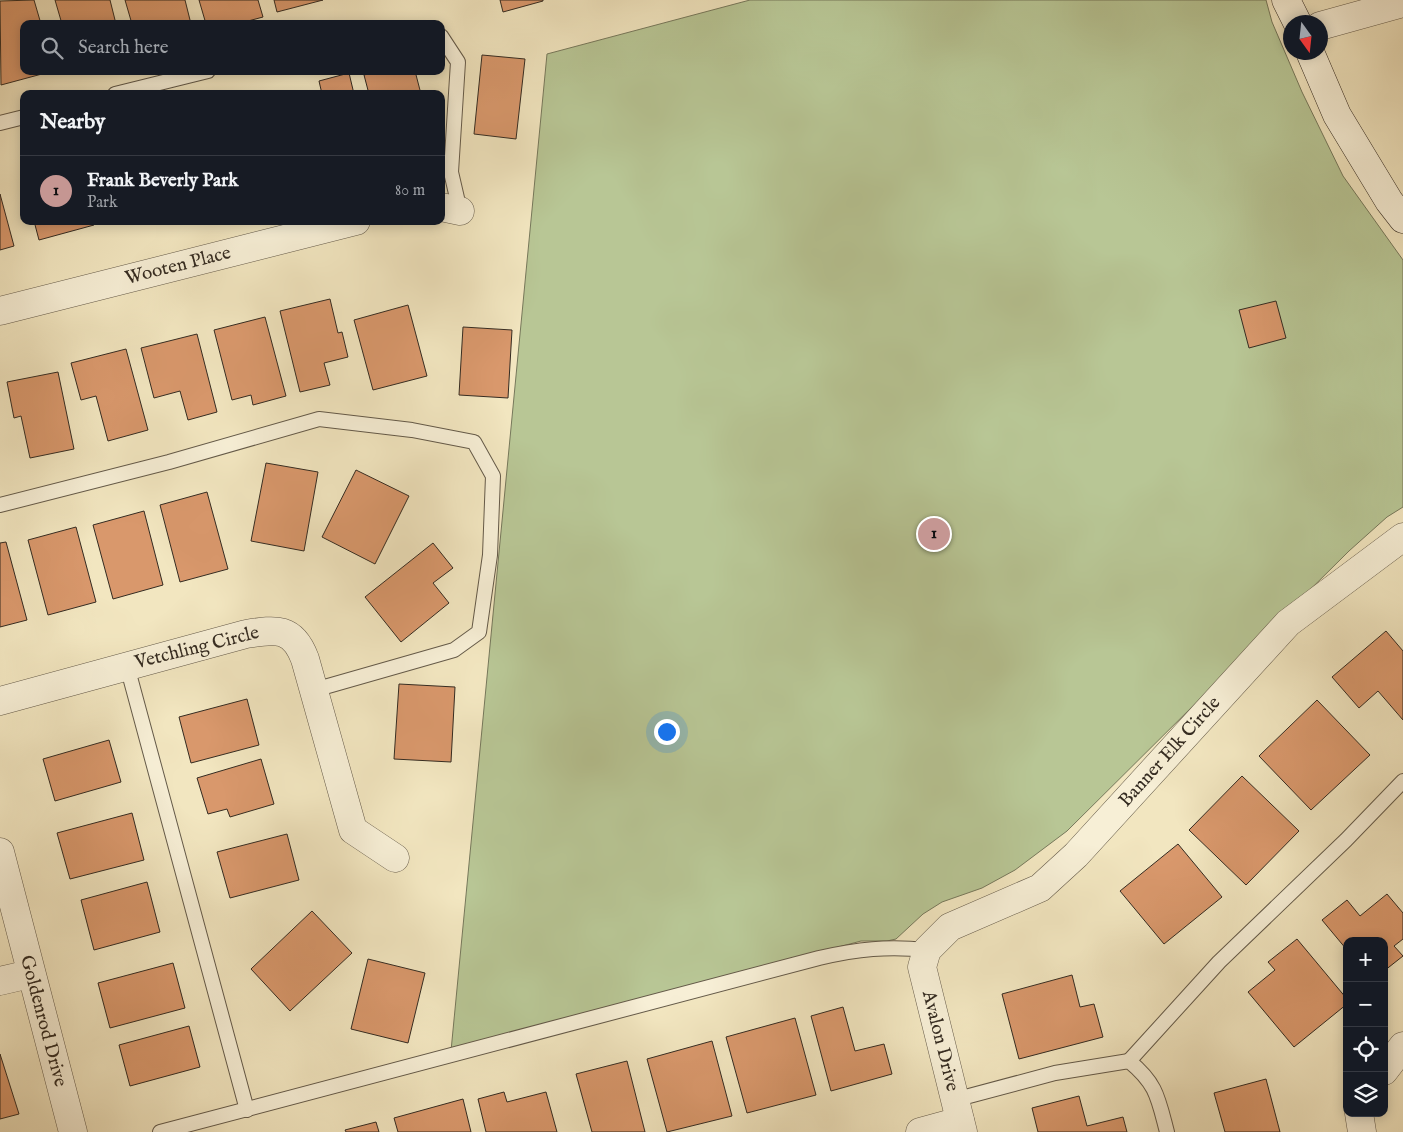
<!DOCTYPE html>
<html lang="en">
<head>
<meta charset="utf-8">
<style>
  :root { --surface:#171b24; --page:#242831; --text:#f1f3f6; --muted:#9ea1a6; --line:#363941; --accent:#c59692 }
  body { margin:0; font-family:"IM FELL English",serif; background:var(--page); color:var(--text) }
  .controls { position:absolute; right:15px; bottom:15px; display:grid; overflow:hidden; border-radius:10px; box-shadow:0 2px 12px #0003 }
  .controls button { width:45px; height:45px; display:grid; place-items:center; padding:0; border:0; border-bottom:1px solid var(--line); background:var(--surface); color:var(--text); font:25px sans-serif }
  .compass { position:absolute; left:1283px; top:15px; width:45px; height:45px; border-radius:50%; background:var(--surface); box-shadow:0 2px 12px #0003; rotate:165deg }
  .you { position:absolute; left:666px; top:731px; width:18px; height:18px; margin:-12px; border:4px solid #fff; border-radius:50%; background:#1a73e8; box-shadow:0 0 0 8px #1a73e833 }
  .badge { display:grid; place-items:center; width:32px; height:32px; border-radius:50%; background:var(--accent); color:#111; font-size:16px; font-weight:700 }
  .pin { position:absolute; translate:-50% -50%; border:2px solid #fff; box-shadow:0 1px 5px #0006 }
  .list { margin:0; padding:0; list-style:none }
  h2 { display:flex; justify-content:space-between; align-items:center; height:65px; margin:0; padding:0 20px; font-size:21px }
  h2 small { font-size:16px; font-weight:400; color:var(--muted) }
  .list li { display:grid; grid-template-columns:32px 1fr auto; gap:15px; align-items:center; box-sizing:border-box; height:70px; padding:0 20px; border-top:1px solid var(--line) }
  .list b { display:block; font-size:19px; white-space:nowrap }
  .list p { margin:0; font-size:16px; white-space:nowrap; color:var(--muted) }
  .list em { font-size:16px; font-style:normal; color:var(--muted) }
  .icon { flex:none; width:28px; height:28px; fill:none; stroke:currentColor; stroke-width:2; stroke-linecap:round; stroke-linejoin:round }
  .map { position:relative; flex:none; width:1403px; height:1132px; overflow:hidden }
  .search { position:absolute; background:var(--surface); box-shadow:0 2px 12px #0003; left:20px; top:20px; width:425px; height:55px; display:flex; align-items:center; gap:12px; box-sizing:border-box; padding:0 18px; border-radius:10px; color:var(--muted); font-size:19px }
  .panel { position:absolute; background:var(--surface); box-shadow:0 2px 12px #0003; left:20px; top:90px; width:425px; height:135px; border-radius:10px }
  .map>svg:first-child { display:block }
  .green { fill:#b8c695; stroke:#76785b }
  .building { fill:#d9986c; stroke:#342b21 }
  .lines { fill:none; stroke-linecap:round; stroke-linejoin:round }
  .lane-casing { stroke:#645a49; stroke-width:16 }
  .street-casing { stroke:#645a49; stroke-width:29 }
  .secondary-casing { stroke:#342b21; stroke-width:29 }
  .lane { stroke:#f7efd6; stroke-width:14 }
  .street { stroke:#f7efd6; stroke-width:28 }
  .secondary { stroke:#f7efd6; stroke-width:28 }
  .labels { text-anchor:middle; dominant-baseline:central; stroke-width:5; stroke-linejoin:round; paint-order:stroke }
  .street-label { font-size:19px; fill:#342b21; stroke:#f7efd6 }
</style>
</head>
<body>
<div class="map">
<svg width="1403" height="1132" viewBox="0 0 1403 1132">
  <rect width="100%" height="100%" fill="#f2e6c0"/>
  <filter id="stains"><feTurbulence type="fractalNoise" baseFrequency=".004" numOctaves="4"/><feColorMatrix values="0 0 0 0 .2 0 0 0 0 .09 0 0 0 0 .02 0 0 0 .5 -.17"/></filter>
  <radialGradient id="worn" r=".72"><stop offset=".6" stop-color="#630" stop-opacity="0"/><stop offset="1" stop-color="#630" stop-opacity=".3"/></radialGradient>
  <!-- green -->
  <path class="green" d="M 750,0 L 1266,0 L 1272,22 L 1302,92 L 1343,176 L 1403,260 L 1403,507 L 1387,517 L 1349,551 L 1067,831 L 1015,870 L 982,888 L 942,902 L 923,914 L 896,939 L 887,941 L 861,941 L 451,1051 L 547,54 Z"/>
  <!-- building -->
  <g class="building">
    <path d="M 34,0 L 41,24 L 24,24 L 24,71 L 53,71 L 1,85 L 0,1 Z"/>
    <path d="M 55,0 L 110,0 L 116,24 L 62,24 Z"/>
    <path d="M 125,0 L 185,0 L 191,24 L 132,24 Z"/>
    <path d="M 199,0 L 258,0 L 263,17 L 237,24 L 206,24 Z"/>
    <path d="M 274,0 L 323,0 L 277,12 Z"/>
    <path d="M 500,0 L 543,0 L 543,1 L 503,12 Z"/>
    <path d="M 482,55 L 525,59 L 516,139 L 474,134 Z"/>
    <path d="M 379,71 L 415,71 L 421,94 L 369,94 L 364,75 Z"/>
    <path d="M 349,73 L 354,94 L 322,94 L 319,81 Z"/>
    <path d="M 0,194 L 14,246 L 0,250 Z"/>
    <path d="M 34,221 L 93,221 L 94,225 L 39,240 Z"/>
    <path d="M 330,299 L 338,333 L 342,332 L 348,357 L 324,363 L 330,385 L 300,392 L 280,311 Z"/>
    <path d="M 1276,301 L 1286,338 L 1249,348 L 1239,310 Z"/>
    <path d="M 408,305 L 427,376 L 373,390 L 354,320 Z"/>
    <path d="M 265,317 L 286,396 L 253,405 L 251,395 L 232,400 L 214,330 Z"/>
    <path d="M 463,327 L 512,330 L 508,398 L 459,395 Z"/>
    <path d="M 197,334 L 217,412 L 188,420 L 180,391 L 154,398 L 141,348 Z"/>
    <path d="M 126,349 L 148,430 L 108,441 L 96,396 L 81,400 L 71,363 Z"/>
    <path d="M 58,372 L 74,449 L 30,458 L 21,416 L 14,418 L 7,382 Z"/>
    <path d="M 266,463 L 318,472 L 304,551 L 251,541 Z"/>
    <path d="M 356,470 L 409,496 L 375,564 L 322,537 Z"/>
    <path d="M 207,492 L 228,569 L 180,582 L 160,505 Z"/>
    <path d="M 144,511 L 163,585 L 113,599 L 93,525 Z"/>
    <path d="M 76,527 L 96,602 L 48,615 L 28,540 Z"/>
    <path d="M 6,542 L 27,620 L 0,627 L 0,543 Z"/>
    <path d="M 433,543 L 453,568 L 433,583 L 449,603 L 401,642 L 365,597 Z"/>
    <path d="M 1386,631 L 1403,651 L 1403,720 L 1378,691 L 1359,708 L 1332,677 Z"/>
    <path d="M 399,684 L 455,687 L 451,762 L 394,759 Z"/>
    <path d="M 247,699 L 259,745 L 191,763 L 179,717 Z"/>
    <path d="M 1317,700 L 1370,755 L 1311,810 L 1259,756 Z"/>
    <path d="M 109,740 L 121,782 L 55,801 L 43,759 Z"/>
    <path d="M 261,759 L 274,804 L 230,817 L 227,809 L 208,814 L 197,778 Z"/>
    <path d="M 1242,776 L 1299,831 L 1246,885 L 1189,830 Z"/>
    <path d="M 132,813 L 144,860 L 70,879 L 57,833 Z"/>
    <path d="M 287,834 L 299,880 L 230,898 L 217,852 Z"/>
    <path d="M 1178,844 L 1222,897 L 1164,944 L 1120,891 Z"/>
    <path d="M 147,882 L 160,932 L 94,950 L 81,900 Z"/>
    <path d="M 1387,894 L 1403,913 L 1403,939 L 1394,946 L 1403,956 L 1384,971 L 1384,941 L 1347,941 L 1347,950 L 1322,920 L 1347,900 L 1360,916 Z"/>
    <path d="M 312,911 L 352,953 L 290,1011 L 251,969 Z"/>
    <path d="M 1297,939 L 1347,999 L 1347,1004 L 1294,1047 L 1248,992 L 1275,970 L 1268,962 Z"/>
    <path d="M 368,959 L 425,973 L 408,1043 L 351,1029 Z"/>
    <path d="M 173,963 L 185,1008 L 110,1028 L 98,983 Z"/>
    <path d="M 1072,975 L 1080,1007 L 1094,1004 L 1103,1037 L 1019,1059 L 1002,994 Z"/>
    <path d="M 843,1007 L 855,1051 L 884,1044 L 892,1074 L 831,1091 L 811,1016 Z"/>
    <path d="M 795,1018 L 816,1095 L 747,1113 L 726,1037 Z"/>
    <path d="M 189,1026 L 200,1067 L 130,1086 L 119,1045 Z"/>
    <path d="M 712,1041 L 732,1116 L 667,1132 L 647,1059 Z"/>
    <path d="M 0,1054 L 19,1114 L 0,1119 Z"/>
    <path d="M 627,1061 L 645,1132 L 592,1132 L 576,1074 Z"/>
    <path d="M 1266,1079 L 1280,1132 L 1225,1132 L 1214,1093 Z"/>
    <path d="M 504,1092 L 507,1102 L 546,1092 L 557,1132 L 486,1132 L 478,1099 Z"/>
    <path d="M 1079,1096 L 1087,1126 L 1123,1117 L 1127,1132 L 1038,1132 L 1032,1108 Z"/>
    <path d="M 463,1099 L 471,1132 L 398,1132 L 394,1118 Z"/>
    <path d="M 376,1122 L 379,1132 L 346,1132 L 345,1130 Z"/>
  </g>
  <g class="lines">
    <defs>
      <g id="lane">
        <path d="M 441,36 L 458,62 L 451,172 L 460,211"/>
        <path d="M 115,94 L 208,71"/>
        <path d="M 0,123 L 24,117"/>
        <path d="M 0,505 L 169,462 L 319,419 L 412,430 L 474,442 L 493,476 L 490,555 L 479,632 L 454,650 L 314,690"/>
        <path d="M 127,666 L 247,1110"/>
        <path d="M 1129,1061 L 1219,962 L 1346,840 L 1403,781"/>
        <path d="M 954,1100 L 1055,1073 L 1129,1061 C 1157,1084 1158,1098 1167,1132"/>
        <path d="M 160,1132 L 819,958 C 858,949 887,946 927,950"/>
      </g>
      <g id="street">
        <path d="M 1320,26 L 1403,3"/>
        <path d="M 441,207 L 460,211"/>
        <path d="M 0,311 L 356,221"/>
        <path d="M 0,701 L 246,634 C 277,629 293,627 305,659 L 353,830 L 395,858"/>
        <path d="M 0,852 L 73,1132"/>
        <path d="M 0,981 L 30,974"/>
        <path d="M 1384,1071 L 1403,1046"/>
        <path d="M 1359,1113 L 1362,1132"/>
        <path d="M 920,1132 L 960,1121"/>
        <path d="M 963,1132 L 922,967 L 927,950 L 950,927 L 1040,888 L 1076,855 L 1288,623 L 1403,537"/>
      </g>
      <g id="secondary">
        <path d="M 1286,0 L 1297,22"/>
        <path d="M 1310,52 L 1337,115 L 1389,201 L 1403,219"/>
      </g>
    </defs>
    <!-- lane casing -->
    <use href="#lane" class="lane-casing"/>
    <!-- street casing -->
    <use href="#street" class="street-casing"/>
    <!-- secondary casing -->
    <use href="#secondary" class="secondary-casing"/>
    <!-- lane -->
    <use href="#lane" class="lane"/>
    <!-- street -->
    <use href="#street" class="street"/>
    <!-- secondary -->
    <use href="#secondary" class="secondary"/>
  </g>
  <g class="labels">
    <!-- street labels -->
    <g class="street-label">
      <text transform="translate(178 266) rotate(-14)">Wooten Place</text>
      <text transform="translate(197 648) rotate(-14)">Vetchling Circle</text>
      <text transform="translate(1170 752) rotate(-48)">Banner Elk Circle</text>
      <text transform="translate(43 1021) rotate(75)">Goldenrod Drive</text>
      <text transform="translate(940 1041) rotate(76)">Avalon Drive</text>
    </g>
  </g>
  <rect width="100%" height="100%" filter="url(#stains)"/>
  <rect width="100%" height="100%" fill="url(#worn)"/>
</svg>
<div class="controls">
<button>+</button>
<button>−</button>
<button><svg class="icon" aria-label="locate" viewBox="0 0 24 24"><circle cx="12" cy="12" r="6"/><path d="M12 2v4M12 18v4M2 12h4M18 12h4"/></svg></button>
<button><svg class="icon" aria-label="layers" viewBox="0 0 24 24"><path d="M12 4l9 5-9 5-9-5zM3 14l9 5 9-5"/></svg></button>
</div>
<svg class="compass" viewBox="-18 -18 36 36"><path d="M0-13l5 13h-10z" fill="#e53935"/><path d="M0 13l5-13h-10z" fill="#9ea1a6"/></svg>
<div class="you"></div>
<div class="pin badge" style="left:934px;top:534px">1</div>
<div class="search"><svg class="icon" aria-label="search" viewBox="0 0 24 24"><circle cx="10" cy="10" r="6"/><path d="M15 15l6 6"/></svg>Search here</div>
<section class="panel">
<h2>Nearby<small></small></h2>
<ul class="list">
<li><span class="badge">1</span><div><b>Frank Beverly Park</b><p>Park</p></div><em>80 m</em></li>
</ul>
</section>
</div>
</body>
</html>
